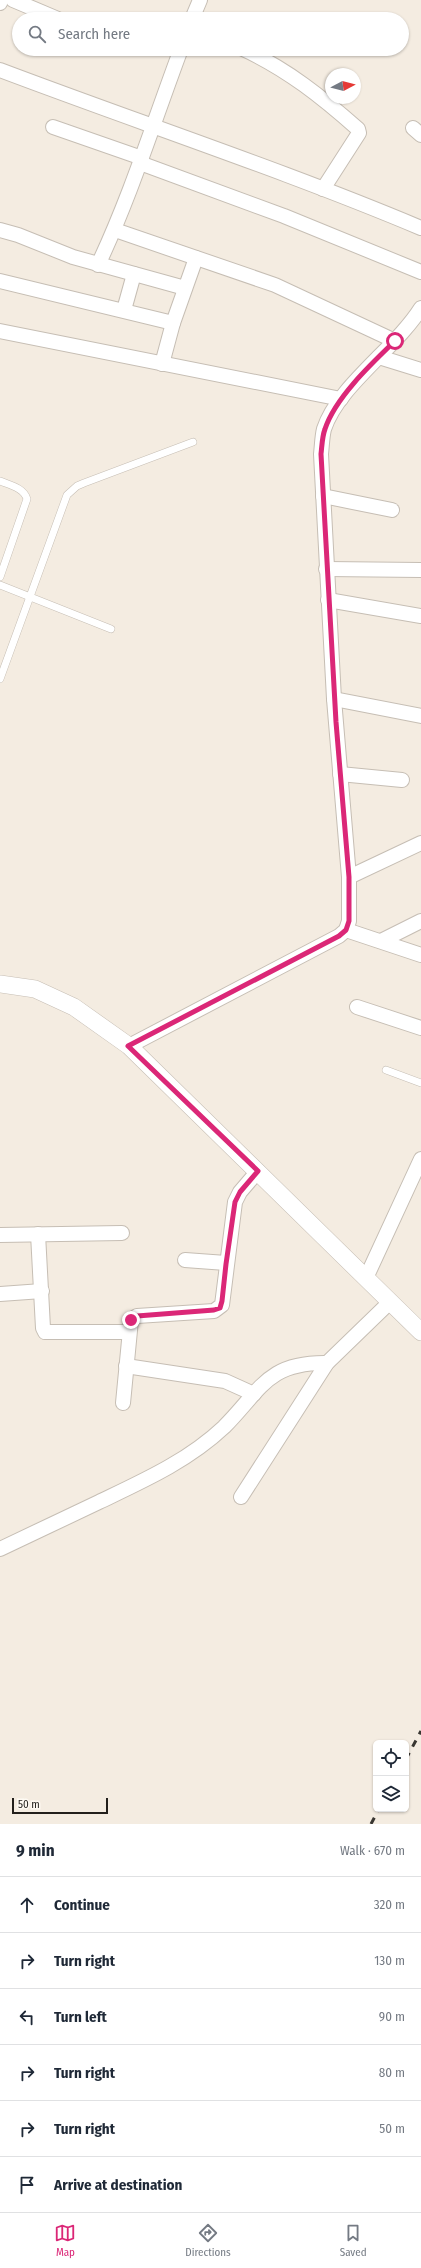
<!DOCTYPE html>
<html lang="en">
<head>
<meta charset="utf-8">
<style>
  :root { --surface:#fff; --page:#f2f2f3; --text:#1f2937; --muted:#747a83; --line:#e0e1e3; --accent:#db2777 }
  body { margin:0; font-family:"Fira Sans Condensed",sans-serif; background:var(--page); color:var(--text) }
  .controls { position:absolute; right:12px; bottom:12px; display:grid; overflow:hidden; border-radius:6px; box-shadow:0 1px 3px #0004 }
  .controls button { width:36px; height:36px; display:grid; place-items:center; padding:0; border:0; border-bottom:1px solid var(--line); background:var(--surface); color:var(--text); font:20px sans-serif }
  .compass { position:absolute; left:325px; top:68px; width:36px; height:36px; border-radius:50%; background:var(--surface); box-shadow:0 1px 3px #0004; rotate:83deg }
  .scale { position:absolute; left:12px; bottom:10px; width:96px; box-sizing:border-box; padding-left:4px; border:2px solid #221f1b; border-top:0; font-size:11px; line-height:14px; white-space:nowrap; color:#221f1b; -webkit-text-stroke:3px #fefaf3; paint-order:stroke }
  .stop { position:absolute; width:12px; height:12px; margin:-9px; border:3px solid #db2777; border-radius:50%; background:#fff }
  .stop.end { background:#db2777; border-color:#fff; box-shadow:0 1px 4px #0008 }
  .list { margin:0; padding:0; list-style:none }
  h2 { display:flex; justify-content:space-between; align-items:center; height:52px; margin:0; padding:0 16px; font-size:17px }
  h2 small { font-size:13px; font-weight:400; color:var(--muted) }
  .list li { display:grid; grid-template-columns:26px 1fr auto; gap:12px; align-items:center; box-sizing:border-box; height:56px; padding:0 16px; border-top:1px solid var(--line) }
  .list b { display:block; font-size:15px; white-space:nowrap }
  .list em { font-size:13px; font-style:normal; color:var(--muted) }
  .icon { flex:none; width:22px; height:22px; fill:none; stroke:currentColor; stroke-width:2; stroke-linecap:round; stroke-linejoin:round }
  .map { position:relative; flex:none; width:421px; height:1824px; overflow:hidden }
  .search { position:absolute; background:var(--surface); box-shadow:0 1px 3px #0004; left:12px; right:12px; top:12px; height:44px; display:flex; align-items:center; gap:10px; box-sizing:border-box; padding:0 14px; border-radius:22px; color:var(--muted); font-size:15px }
  .sheet { height:388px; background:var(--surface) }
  nav { display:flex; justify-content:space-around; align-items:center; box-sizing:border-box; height:56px; border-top:1px solid var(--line); background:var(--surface); font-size:11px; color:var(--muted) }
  nav a { display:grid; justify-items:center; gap:2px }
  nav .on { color:var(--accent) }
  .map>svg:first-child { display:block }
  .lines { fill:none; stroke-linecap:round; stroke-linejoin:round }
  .service-casing { stroke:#c6beb4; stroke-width:8 }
  .minor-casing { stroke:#c6beb4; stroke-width:16 }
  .tertiary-casing { stroke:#c6beb4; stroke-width:18 }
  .service { stroke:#fff; stroke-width:7 }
  .minor { stroke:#fff; stroke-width:14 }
  .tertiary { stroke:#fff; stroke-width:17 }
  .rail { stroke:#393631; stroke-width:3; stroke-dasharray:7 7; stroke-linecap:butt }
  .route { stroke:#db2777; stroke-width:5 }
</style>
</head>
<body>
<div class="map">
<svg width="421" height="1824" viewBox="0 0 421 1824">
  <rect width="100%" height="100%" fill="#f4ece1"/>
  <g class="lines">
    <defs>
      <g id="service">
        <path d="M 0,481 C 10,485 24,488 27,499 L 0,577"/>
        <path d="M 0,585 L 111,629"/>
        <path d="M 0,679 L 67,495 L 77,486 L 84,483 L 193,442"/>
        <path d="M 386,1070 L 421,1083"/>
      </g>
      <g id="minor">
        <path d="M 13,0 L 58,19"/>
        <path d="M 0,3 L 1,0"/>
        <path d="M 192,19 L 200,0"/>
        <path d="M 243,49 C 287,69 323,98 358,129 L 359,133 L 323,189"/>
        <path d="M 0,70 C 140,123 283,170 421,228"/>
        <path d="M 53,127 L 142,158"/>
        <path d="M 413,128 L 421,135"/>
        <path d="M 140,163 L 284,216 L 421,272"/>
        <path d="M 0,230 L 18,235 L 73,257 L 185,288"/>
        <path d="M 115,230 L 275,285 L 395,341"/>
        <path d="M 98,265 C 131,195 154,121 181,49"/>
        <path d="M 0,281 L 173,323"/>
        <path d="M 124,310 L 134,274"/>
        <path d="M 0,331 L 341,399"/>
        <path d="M 379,357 L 421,370"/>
        <path d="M 162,364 L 173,323 L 196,258"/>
        <path d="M 323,496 L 392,510"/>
        <path d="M 326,569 L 421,570"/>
        <path d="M 328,600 L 421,616"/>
        <path d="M 334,699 L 421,716"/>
        <path d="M 340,774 L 402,780"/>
        <path d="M 349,877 L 421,843"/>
        <path d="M 346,930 L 421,955"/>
        <path d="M 381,941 L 421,921"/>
        <path d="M 357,1007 L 421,1028"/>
        <path d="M 129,1046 L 339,936 L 346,930 L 349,921 L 349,877 L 334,699 L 321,454 C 322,446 322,437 324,429 C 338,386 396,348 421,308"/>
        <path d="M 38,1234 L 43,1328 L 45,1332 L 129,1332"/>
        <path d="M 0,1235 L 122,1233"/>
        <path d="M 185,1260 L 226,1263"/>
        <path d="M 366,1278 L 421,1159"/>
        <path d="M 0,1294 L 42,1291"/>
        <path d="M 126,1366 L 225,1381 L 254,1394"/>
        <path d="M 123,1403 L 131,1320 L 137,1316 L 214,1311 L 222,1305 L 235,1202 L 240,1192 L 258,1171"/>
        <path d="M 241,1497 L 327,1363 L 390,1302"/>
        <path d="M 0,1549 C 33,1533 66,1518 99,1502 C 143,1481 188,1461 224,1427 C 261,1390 267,1362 327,1363"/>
      </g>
      <path id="tertiary" d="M 0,984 L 35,989 L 74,1007 L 129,1046 L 421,1332"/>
    </defs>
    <!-- service casing -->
    <use href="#service" class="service-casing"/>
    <!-- minor casing -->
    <use href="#minor" class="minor-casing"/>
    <!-- tertiary casing -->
    <use href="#tertiary" class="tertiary-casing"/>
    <!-- service -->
    <use href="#service" class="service"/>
    <!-- minor -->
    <use href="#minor" class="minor"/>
    <!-- tertiary -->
    <use href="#tertiary" class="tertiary"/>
    <!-- rail -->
    <g class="rail">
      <path d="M 406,1759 L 421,1731"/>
      <path d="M 371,1824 L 379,1809"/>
    </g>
  </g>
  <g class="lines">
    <!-- route -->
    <path class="route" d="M 131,1320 L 137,1316 L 214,1310 L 220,1308 L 222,1301 L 226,1264 L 235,1202 L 240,1192 L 258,1171 L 128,1046 L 339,936 L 346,930 L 349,921 L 349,877 L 336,722 L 321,454 C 322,446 322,437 325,429 C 335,398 371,364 395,341"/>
  </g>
</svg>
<div class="controls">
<button><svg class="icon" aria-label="locate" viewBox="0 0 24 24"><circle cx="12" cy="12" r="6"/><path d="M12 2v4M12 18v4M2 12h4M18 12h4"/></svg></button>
<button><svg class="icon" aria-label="layers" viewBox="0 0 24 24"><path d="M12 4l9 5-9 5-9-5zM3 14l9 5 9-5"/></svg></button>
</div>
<svg class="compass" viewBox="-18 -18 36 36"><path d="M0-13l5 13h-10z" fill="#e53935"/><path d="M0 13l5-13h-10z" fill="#747a83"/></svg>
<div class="scale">50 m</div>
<div class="stop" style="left:395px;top:341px"></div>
<div class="stop end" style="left:131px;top:1320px"></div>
<div class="search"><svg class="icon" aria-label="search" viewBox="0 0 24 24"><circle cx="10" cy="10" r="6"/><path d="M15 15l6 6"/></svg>Search here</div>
</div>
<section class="sheet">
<h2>9 min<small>Walk · 670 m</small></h2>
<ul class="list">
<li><svg class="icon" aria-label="ahead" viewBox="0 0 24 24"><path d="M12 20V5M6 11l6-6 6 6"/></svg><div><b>Continue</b></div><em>320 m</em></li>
<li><svg class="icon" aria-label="right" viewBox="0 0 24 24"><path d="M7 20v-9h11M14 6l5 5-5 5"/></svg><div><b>Turn right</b></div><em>130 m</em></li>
<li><svg class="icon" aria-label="left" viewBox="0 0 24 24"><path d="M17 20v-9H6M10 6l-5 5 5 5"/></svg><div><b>Turn left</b></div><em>90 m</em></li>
<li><svg class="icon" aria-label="right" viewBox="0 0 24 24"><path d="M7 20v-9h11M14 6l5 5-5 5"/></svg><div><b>Turn right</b></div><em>80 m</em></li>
<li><svg class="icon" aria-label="right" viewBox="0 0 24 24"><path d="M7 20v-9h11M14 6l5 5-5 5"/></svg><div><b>Turn right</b></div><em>50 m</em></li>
<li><svg class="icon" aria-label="arrive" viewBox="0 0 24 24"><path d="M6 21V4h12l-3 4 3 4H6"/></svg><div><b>Arrive at destination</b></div></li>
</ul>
</section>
<nav>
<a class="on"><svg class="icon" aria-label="map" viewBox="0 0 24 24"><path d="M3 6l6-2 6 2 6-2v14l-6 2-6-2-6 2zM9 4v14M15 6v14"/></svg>Map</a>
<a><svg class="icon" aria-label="directions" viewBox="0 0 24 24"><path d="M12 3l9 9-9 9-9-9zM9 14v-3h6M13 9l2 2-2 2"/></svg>Directions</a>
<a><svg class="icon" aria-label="saved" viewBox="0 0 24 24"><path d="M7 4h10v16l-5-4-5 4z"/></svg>Saved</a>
</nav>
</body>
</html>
